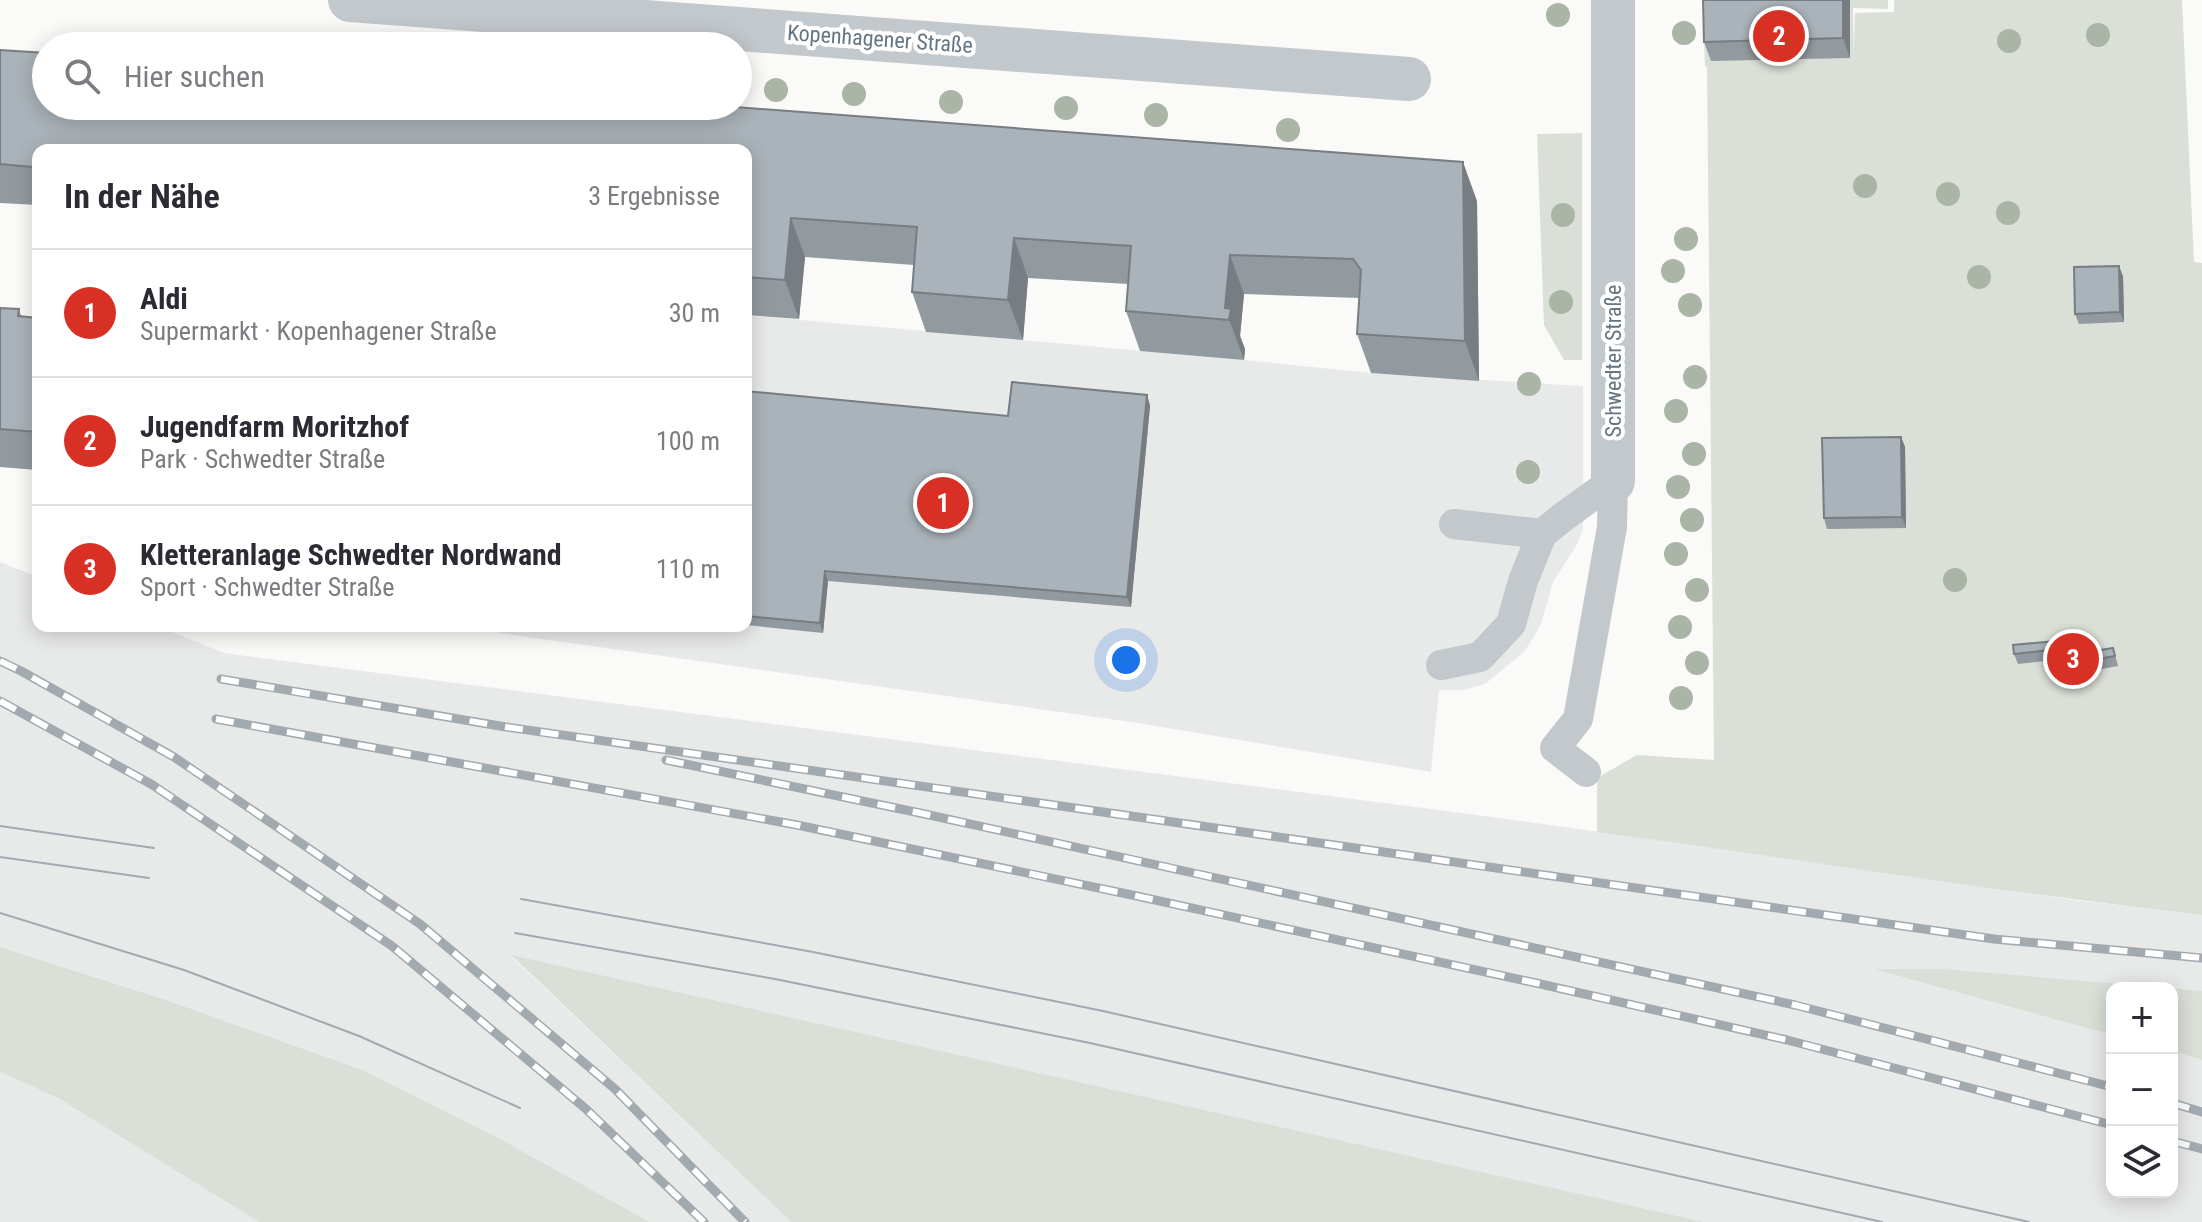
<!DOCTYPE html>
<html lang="de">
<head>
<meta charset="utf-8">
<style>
  :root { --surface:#fff; --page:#f7f7f7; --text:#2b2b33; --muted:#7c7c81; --line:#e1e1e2; --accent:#d93025 }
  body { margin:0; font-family:"Roboto Condensed",sans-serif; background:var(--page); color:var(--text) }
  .controls { position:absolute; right:24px; bottom:24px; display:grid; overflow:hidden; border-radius:16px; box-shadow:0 4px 20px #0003 }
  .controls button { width:72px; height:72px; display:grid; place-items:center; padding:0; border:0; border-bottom:2px solid var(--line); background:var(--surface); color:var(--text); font:40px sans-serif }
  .you { position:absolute; left:1126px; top:660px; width:28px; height:28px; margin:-20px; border:6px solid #fff; border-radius:50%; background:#1a73e8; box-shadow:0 0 0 12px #1a73e833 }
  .badge { display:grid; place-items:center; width:52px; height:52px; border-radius:50%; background:var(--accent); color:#fff; font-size:26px; font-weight:700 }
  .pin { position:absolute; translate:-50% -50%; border:4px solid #fff; box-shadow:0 2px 8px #0006 }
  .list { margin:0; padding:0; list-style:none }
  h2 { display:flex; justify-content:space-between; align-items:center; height:104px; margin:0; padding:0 32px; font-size:34px }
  h2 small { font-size:26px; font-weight:400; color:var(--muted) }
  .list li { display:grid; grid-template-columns:52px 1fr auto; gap:24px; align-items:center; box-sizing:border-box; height:128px; padding:0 32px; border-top:2px solid var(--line) }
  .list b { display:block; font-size:30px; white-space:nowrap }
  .list p { margin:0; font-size:26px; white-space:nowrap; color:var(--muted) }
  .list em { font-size:26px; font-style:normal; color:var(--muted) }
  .icon { flex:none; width:44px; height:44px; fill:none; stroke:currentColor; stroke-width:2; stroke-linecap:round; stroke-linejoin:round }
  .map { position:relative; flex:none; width:2202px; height:1222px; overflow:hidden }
  .search { position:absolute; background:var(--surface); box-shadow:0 4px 20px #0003; left:32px; top:32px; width:720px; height:88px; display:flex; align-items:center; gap:20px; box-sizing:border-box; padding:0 28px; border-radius:44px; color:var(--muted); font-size:30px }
  .panel { position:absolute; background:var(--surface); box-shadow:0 4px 20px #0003; left:32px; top:144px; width:720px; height:488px; border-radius:16px }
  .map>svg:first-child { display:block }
  .built { fill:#e8e9e9 }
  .green { fill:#dadfd7 }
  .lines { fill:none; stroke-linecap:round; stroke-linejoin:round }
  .service { stroke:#c3c8cc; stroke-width:30 }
  .minor { stroke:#c3c8cc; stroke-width:44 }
  .tram { stroke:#a2aab0; stroke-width:2 }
  .rail-casing { stroke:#a2aab0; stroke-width:9 }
  .rail { stroke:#fff; stroke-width:6; stroke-dasharray:18; stroke-linecap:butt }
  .tree { fill:#aab4a7 }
  .wall { fill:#929a9f }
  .shaded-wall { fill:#777d82 }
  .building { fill:#aab3b9; stroke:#777d82; stroke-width:2 }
  .labels { text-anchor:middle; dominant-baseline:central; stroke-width:8; stroke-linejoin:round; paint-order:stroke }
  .street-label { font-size:22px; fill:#657683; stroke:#fff }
</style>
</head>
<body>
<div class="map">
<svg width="2202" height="1222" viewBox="0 0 2202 1222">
  <rect width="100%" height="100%" fill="#fafaf8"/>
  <!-- built -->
  <g class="built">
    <path d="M 746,315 L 1244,360 L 1371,373 L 1583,386 L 1583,529 L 1576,546 L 1553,582 L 1542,621 L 1535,635 L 1524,652 L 1485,684 L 1464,690 L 1439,690 L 1431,772 L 1131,722 L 499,633 L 499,626 L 746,626 Z"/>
    <path d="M 0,562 L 38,577 L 38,626 L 157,626 L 224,653 L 1477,815 L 1798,859 L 2074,900 L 2202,915 L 2202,991 L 1945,969 L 1877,969 L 2112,1035 L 2112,1192 L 2172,1192 L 2172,1051 L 2202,1060 L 2202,1222 L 1705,1222 L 512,957 L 791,1222 L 650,1222 L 502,1140 L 163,999 L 0,947 Z"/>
    <path d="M 0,1072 L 58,1098 L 259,1222 L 0,1222 Z"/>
  </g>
  <!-- green -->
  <g class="green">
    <path d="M 1703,0 L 1888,0 L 1888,9 L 1853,8 L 1854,57 L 1855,13 L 1894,12 L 1894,0 L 2182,0 L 2194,262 L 2202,263 L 2202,915 C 2000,892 1799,859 1597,832 L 1597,778 L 1637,755 L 1714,760 L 1707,67 L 1705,67 Z"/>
    <path d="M 1582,133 L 1582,360 L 1564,360 L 1544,325 L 1537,134 Z"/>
    <path d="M 0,947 L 163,999 L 362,1070 L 502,1140 L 650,1222 L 259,1222 L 58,1098 L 0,1072 Z"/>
    <path d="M 511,955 L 1705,1222 L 791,1222 Z"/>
    <path d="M 1874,969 L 1945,969 L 2168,988 L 2112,988 L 2112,1035 Z"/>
    <path d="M 2172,988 L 2202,991 L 2202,1060 L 2172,1051 Z"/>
  </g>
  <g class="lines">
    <!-- service -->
    <g class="service">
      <path d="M 1454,524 L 1542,534 L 1563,517 L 1613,481"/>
      <path d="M 1441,665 L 1480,657 L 1511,624 L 1523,581 L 1542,534"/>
      <path d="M 1586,772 L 1555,748 L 1578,719 L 1612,527 L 1613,481"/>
    </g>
    <!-- minor -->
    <g class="minor">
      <path d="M 350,0 L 1409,79"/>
      <path d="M 1613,0 L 1613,481"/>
    </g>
    <!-- tram -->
    <g class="tram">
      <path d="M 0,826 L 154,848"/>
      <path d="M 0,857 L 149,878"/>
      <path d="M 521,899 L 813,952 L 1103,1011 L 2029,1222"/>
      <path d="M 0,913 L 184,970 L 359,1036 L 520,1108"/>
      <path d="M 515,933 L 775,979 L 1090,1043 L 1882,1222"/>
    </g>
    <defs>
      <g id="rail">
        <path d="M 0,661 L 21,671 L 174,757 L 420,924 L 615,1089 L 745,1222"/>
        <path d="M 221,679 L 506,727 L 1994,939 L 2202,958"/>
        <path d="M 0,701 L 151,784 L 392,946 L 586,1109 L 704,1222"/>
        <path d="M 216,719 L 797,825 L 1132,895 L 1536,983 L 1787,1040 L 2112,1125"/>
        <path d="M 666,760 L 920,813 L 1795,1005 L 2112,1087"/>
        <path d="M 2172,1103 L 2202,1112"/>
        <path d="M 2172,1141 L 2202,1149"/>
      </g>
    </defs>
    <!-- rail casing -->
    <use href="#rail" class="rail-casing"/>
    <!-- rail -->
    <use href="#rail" class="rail"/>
  </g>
  <!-- trees -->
  <g class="tree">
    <circle cx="1558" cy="15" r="12"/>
    <circle cx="1684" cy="33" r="12"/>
    <circle cx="2098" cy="35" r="12"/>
    <circle cx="2009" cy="41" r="12"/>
    <circle cx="776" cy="90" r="12"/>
    <circle cx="854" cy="94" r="12"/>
    <circle cx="951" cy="102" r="12"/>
    <circle cx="1066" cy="108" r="12"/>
    <circle cx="1156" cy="115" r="12"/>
    <circle cx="1288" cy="130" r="12"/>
    <circle cx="1865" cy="186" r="12"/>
    <circle cx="1948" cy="194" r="12"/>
    <circle cx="2008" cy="213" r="12"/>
    <circle cx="1563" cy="215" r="12"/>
    <circle cx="1686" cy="239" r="12"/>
    <circle cx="1673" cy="271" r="12"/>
    <circle cx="1979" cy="277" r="12"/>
    <circle cx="1561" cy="302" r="12"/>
    <circle cx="1690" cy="305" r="12"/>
    <circle cx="1695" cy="377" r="12"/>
    <circle cx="1529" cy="384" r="12"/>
    <circle cx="1676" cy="411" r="12"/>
    <circle cx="1694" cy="454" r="12"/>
    <circle cx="1528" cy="472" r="12"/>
    <circle cx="1678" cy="487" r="12"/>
    <circle cx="1692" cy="520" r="12"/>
    <circle cx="1676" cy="554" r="12"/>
    <circle cx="1955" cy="580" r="12"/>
    <circle cx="1697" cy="590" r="12"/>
    <circle cx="1680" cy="627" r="12"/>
    <circle cx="1697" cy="663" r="12"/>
    <circle cx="1681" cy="698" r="12"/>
  </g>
  <!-- wall -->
  <g class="wall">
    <path d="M 1703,0 L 1850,0 L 1850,58 L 1711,61 L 1704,42 Z"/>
    <path d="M 0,50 L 1477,201 L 1479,381 L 1371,373 L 1357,334 L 1359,298 L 1244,294 L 1240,336 L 1245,349 L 1244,360 L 1140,351 L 1126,311 L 1128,284 L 1028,278 L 1023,340 L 926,332 L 912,292 L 914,265 L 805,257 L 799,319 L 746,315 L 746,150 L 38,150 L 38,205 L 0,203 Z"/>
    <path d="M 2123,276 L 2124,322 L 2079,324 L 2075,314 Z"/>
    <path d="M 0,308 L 19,309 L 21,316 L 38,318 L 38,470 L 0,467 Z"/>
    <path d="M 746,391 L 1008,416 L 1147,395 L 1150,406 L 1131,607 L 828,581 L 823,633 L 746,625 Z"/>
    <path d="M 1901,437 L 1905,447 L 1906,528 L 1827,529 L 1824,518 Z"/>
    <path d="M 2075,639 L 2079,654 L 2113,648 L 2118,666 L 2069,675 L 2064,659 L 2018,664 L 2014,654 Z"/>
  </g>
  <!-- shaded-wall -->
  <g class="shaded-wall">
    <path d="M 1843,0 L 1850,0 L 1850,58 L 1843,38 Z"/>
    <path d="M 1463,162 L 1477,201 L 1479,381 L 1465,341 Z"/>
    <path d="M 791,218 L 805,257 L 799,319 L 785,280 Z"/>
    <path d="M 1014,238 L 1028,278 L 1023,340 L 1008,300 Z"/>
    <path d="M 1230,255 L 1244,294 L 1240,336 L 1245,349 L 1244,360 L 1225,308 Z"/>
    <path d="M 2119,266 L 2123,276 L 2124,322 L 2120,312 Z"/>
    <path d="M 1147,395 L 1150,406 L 1131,607 L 1127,597 Z"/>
    <path d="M 1901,437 L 1905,447 L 1906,528 L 1902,517 Z"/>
    <path d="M 825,571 L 828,581 L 823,633 L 820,623 Z"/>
  </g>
  <!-- building -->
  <g class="building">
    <path d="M 1703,0 L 1843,0 L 1843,38 L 1704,42 Z"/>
    <path d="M 0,50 L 46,53 L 46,106 L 722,106 L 1463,162 L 1465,341 L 1357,334 L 1361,270 L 1353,259 L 1230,255 L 1225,308 L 1231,309 L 1229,320 L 1126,311 L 1131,246 L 1014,238 L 1008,300 L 912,292 L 917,227 L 791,218 L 785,280 L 746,277 L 746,150 L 38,150 L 38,170 L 32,167 L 0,164 Z"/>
    <path d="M 2119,266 L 2120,312 L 2075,314 L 2074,267 Z"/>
    <path d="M 0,308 L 19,309 L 18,316 L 38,318 L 38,432 L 0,429 Z"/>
    <path d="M 1012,382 L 1147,395 L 1127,597 L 825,571 L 820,623 L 746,616 L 746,391 L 1008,416 Z"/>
    <path d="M 1901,437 L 1902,517 L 1824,518 L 1822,438 Z"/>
    <path d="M 2075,639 L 2076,647 L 2014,654 L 2013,645 Z"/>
    <path d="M 2113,648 L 2115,656 L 2065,665 L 2064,656 Z"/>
  </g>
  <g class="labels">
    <!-- street labels -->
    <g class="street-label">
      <text transform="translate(880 39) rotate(4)">Kopenhagener Straße</text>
      <text transform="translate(1613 361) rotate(-90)">Schwedter Straße</text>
    </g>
  </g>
</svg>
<div class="controls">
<button>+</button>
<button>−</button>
<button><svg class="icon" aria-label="layers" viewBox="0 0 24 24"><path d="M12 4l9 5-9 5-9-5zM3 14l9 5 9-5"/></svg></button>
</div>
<div class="you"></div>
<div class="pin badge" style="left:943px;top:503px">1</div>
<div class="pin badge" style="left:1779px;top:36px">2</div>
<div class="pin badge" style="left:2073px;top:659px">3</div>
<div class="search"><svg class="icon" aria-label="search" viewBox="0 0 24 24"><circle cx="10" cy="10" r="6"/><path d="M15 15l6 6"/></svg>Hier suchen</div>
<section class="panel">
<h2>In der Nähe<small>3 Ergebnisse</small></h2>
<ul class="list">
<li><span class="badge">1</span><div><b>Aldi</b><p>Supermarkt · Kopenhagener Straße</p></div><em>30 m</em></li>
<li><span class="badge">2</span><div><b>Jugendfarm Moritzhof</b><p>Park · Schwedter Straße</p></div><em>100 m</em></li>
<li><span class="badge">3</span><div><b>Kletteranlage Schwedter Nordwand</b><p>Sport · Schwedter Straße</p></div><em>110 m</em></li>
</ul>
</section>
</div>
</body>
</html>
